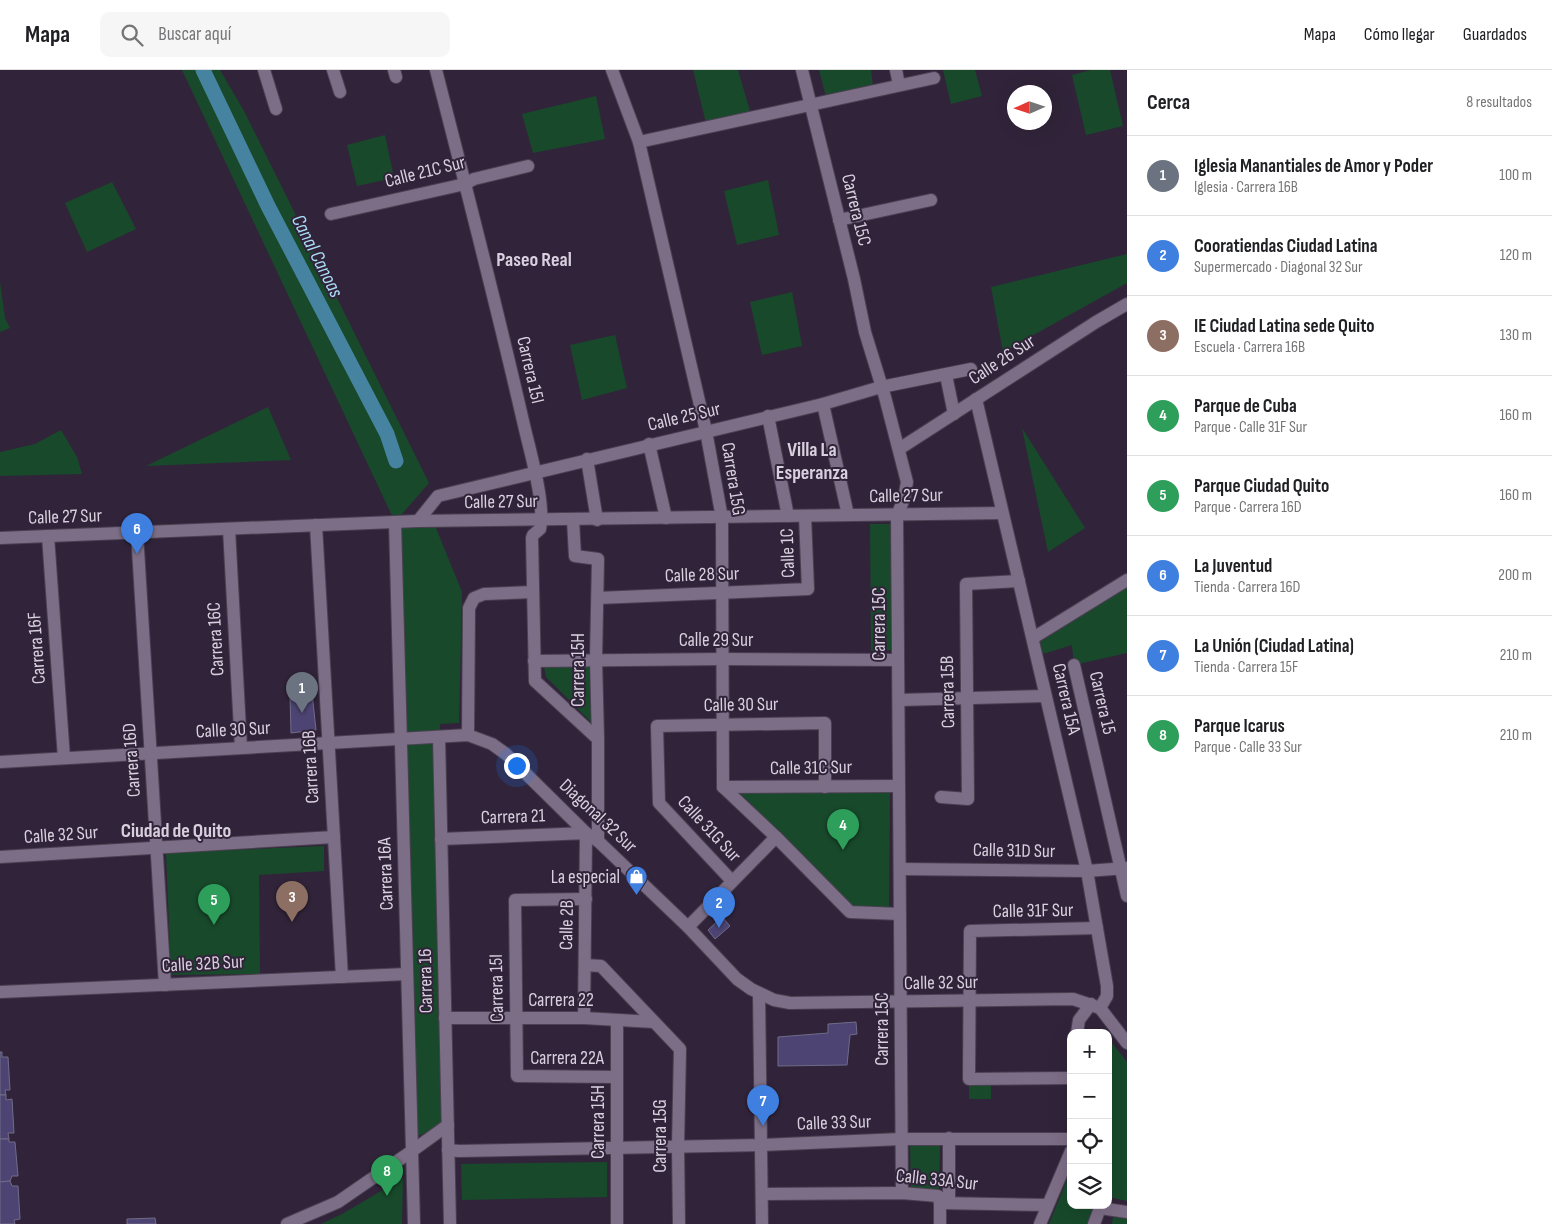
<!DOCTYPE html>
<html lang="es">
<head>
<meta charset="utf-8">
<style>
  :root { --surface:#fff; --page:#f6f6f6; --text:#202124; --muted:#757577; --line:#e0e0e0; --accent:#7c3aed }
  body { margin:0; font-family:"Sofia Sans Condensed",sans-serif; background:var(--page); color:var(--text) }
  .controls { position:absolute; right:15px; bottom:15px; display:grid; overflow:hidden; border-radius:10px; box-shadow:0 5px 20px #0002 }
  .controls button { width:45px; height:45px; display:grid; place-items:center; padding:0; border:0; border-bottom:1px solid var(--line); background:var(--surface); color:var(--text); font:25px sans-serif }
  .compass { position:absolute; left:1007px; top:15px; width:45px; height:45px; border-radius:50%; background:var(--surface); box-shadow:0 5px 20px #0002; rotate:267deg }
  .you { position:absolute; left:516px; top:695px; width:18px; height:18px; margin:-12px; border:4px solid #fff; border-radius:50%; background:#1a73e8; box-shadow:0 0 0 8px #1a73e833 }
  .badge { display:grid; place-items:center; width:32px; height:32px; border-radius:50%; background:var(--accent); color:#fff; font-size:16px; font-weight:700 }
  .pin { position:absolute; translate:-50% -41px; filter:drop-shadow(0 1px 2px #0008) }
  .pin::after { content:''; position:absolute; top:26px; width:18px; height:15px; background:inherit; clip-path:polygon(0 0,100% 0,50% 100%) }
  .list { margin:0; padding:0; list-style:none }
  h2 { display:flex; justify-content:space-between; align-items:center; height:65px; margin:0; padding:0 20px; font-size:21px }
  h2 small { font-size:16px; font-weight:400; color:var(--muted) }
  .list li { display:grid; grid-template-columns:32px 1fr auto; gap:15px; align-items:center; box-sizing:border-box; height:80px; padding:0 20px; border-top:1px solid var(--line) }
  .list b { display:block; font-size:19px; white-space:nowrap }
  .list p { margin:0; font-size:16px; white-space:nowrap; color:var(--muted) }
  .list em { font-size:16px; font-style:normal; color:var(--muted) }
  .icon { flex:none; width:28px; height:28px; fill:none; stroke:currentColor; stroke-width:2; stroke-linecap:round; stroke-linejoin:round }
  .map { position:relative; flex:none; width:1127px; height:1154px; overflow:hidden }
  header { display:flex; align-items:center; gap:30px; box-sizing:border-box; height:70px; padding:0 25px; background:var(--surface); border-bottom:1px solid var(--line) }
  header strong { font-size:24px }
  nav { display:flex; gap:28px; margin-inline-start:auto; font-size:18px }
  .search { width:350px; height:45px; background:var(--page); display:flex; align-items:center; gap:12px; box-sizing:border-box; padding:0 18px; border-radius:10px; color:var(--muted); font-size:19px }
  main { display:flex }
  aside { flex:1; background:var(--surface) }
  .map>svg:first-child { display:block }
  .green { fill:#18492b }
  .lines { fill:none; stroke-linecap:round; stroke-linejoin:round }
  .canal { stroke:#4683a0; stroke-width:15 }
  .building { fill:#4d4473; stroke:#706c88 }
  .minor-casing { stroke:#4b4052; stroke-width:14 }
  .minor { stroke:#7d6e87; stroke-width:12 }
  .labels { text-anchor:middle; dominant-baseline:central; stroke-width:4; stroke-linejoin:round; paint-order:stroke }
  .street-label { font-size:19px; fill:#d8d0de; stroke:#31243a }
  .poi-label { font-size:19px; fill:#d8d0de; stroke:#31243a; text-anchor:end }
  .water-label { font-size:20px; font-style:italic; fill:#aaddf7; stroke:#31243a }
  .neighbourhood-label { font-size:20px; font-weight:bold; fill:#d8d0de; stroke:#31243a }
</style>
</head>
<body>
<header>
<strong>Mapa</strong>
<div class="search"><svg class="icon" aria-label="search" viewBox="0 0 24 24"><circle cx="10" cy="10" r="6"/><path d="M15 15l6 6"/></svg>Buscar aquí</div>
<nav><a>Mapa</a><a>Cómo llegar</a><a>Guardados</a></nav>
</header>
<main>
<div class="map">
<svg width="1127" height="1154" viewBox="0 0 1127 1154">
  <rect width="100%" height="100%" fill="#31243a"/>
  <!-- green -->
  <g class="green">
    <path d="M 182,0 L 220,0 L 244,41 L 429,413 L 395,452 L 434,453 L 462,522 L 459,653 L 440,654 L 439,667 L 448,1055 L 415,1067 L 395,452 Z"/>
    <path d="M 693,0 L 738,0 L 752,48 L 707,57 Z"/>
    <path d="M 819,0 L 871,0 L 873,16 L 826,27 Z"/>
    <path d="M 943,0 L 975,0 L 982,26 L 951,34 Z"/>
    <path d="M 1091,0 L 1110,0 L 1123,56 L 1086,65 L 1072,5 Z"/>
    <path d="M 596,26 L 605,69 L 533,83 L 522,44 Z"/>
    <path d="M 385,65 L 394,108 L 357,116 L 347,75 Z"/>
    <path d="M 768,110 L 779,165 L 737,175 L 724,121 Z"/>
    <path d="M 112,112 L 136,159 L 87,182 L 65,133 Z"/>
    <path d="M 1127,184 L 1127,213 L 1003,282 L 991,217 Z"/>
    <path d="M 0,212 L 5,248 L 10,258 L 0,262 Z"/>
    <path d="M 792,222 L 802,276 L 762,285 L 750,232 Z"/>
    <path d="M 615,265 L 627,318 L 582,330 L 570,275 Z"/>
    <path d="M 268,337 L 291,390 L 146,396 Z"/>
    <path d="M 1022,358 L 1085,458 L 1048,482 Z"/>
    <path d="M 61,360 L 77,387 L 82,404 L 0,406 L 0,382 L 35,374 Z"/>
    <path d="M 870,454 L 891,454 L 892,580 L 871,581 Z"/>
    <path d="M 1127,517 L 1127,583 L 1074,595 L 1072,575 L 1043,584 L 1040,572 Z"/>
    <path d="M 544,597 L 589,597 L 592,653 L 546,607 Z"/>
    <path d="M 739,722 L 890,723 L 889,837 L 854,837 Z"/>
    <path d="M 324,776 L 324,801 L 259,805 L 260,904 L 171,905 L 166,783 Z"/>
    <path d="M 1108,968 L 1127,992 L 1127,1131 L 1108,1127 Z"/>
    <rect x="969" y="1009" width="22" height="20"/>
    <path d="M 910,1072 L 940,1073 L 939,1123 L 911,1123 Z"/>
    <path d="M 607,1092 L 607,1127 L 462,1130 L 461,1094 Z"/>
    <path d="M 1071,1100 L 1071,1135 L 1095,1135 L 1087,1154 L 1049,1154 Z"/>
    <path d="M 403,1108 L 402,1154 L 321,1154 L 342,1144 Z"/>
    <path d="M 1113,1146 L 1127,1148 L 1127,1154 L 1112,1154 Z"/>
  </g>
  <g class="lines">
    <!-- canal -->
    <path class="canal" d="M 203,0 L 268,136 L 387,364 L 396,391"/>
  </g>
  <!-- building -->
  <g class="building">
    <path d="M 312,623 L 316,660 L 291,663 L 290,626 Z"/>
    <path d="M 722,847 L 730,856 L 715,869 L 708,860 Z"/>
    <path d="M 856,952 L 857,964 L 850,965 L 847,995 L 778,996 L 778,967 L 828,963 L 828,954 Z"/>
    <path d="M 0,982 L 2,982 L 2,987 L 8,987 L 10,1020 L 5,1020 L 6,1025 L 0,1025 Z"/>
    <path d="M 0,1025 L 6,1025 L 6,1030 L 12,1029 L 14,1063 L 8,1063 L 9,1069 L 0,1069 Z"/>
    <path d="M 0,1069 L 9,1069 L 9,1072 L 15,1072 L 18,1106 L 12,1106 L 10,1111 L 0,1112 Z"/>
    <path d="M 10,1111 L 12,1116 L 18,1116 L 20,1149 L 14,1150 L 15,1154 L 0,1154 L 0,1112 Z"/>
    <path d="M 155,1148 L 156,1154 L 127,1154 L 127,1149 Z"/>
  </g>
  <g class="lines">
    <defs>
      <g id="minor">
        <path d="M 264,0 L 276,39"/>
        <path d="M 333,0 L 340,22"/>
        <path d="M 394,0 L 396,7"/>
        <path d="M 436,0 C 466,117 496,233 523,351 C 529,378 546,434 540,459 L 533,465 L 532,468 L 535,611 L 598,669"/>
        <path d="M 612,0 L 639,72 L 706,361 L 722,448 L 723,717"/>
        <path d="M 802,0 L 854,209 L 865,262 L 885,327 L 907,412 L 904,429 L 897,445 L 902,1123"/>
        <path d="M 896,0 L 899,15"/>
        <path d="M 639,72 L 934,8"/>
        <path d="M 331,144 L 465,114 L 474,109 L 528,96"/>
        <path d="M 839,150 L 931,130"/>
        <path d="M 946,305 L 954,344"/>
        <path d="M 976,329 L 1087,801 L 1107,916 L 1107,926 L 1100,938"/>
        <path d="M 823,334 L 848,445"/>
        <path d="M 768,346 L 788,446"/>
        <path d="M 649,374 L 666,448"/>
        <path d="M 899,379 L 1096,252 L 1127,234"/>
        <path d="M 587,389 L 597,450"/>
        <path d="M 573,450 L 575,486 L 598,489 L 596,589 L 598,669 L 598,771"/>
        <path d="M 418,451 L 438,426 L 823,334 L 881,317 L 971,299"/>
        <path d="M 395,452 L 414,1154"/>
        <path d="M 316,455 L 342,907"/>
        <path d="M 229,459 L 241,678"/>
        <path d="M 137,463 L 165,915"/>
        <path d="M 48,466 L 64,688"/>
        <path d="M 0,468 L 418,451 L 1002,443"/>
        <path d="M 598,528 L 808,519 L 805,446"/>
        <path d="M 1033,568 L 1127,510"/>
        <path d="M 534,591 L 722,589 L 898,590"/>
        <path d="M 1074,595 L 1127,826"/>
        <path d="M 899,630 L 1045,626"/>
        <path d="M 468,665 L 469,538 L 474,528 L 484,524 L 533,522"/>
        <path d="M 439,667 L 450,1154"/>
        <path d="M 0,692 L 468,665 L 492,674 L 506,684 L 586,763 L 598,771 L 688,857 L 737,909 L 751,919 L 774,930 L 790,933 L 1073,929 L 1100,938 L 1127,973"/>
        <path d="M 723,717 L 776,767 L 850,842 L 900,844"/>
        <path d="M 723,717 L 899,716"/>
        <path d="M 941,727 L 968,729 L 966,514 L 1019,511"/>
        <path d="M 441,769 L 586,763 L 584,948"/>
        <path d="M 0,787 L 334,767"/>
        <path d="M 900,799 L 1087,801 L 1127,798"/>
        <path d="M 732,811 L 659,733 L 657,656 L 825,653 L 825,717"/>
        <path d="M 586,829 L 515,830 L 517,1006 L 617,1007"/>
        <path d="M 688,857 L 776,767"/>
        <path d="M 585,895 L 601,896 L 680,979 L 678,1076 L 679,1154"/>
        <path d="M 0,922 L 407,904"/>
        <path d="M 759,923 L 762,1154"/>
        <path d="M 445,948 L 584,948 L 654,952"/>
        <path d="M 617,950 L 617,1154"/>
        <path d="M 1077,963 L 1079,950 L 1091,934"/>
        <path d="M 1071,1008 L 969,1009 L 970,861 L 1097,858"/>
        <path d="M 448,1080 L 459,1081 L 762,1075 L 901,1069 L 1071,1069"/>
        <path d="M 763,1124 L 902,1123 L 938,1126 L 940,1133 L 1047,1135"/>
        <path d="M 940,1133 L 940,1154"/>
        <path d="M 949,1133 L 949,1068"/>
        <path d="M 287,1154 L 338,1132 L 412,1081 L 448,1055"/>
        <path d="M 1040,1154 L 1071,1081"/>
        <path d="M 1094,1154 L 1100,1138 L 1127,1142"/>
      </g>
    </defs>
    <!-- minor casing -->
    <use href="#minor" class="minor-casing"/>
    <!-- minor -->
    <use href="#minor" class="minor"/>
  </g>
  <!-- icons -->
  <defs>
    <symbol id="shop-pin" viewBox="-11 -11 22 30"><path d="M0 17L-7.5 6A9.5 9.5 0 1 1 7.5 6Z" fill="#3f7fe0" stroke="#31243a"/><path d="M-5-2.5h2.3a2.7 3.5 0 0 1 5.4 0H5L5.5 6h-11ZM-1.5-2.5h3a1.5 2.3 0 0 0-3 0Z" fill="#fff"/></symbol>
  </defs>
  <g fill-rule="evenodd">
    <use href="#shop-pin" x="624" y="794" width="25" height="34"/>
  </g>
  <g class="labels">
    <!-- street labels -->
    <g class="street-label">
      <text transform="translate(425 102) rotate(-14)">Calle 21C Sur</text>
      <text transform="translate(856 140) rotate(76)">Carrera 15C</text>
      <text transform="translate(1002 290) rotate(-33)">Calle 26 Sur</text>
      <text transform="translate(530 300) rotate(77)">Carrera 15I</text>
      <text transform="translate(684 347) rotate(-13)">Calle 25 Sur</text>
      <text transform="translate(733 409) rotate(81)">Carrera 15G</text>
      <text transform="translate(906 426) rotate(-1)">Calle 27 Sur</text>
      <text transform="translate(501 432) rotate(-1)">Calle 27 Sur</text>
      <text transform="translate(65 447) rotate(-2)">Calle 27 Sur</text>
      <text transform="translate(788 483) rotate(-92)">Calle 1C</text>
      <text transform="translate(702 505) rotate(-2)">Calle 28 Sur</text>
      <text transform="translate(879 554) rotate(-90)">Carrera 15C</text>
      <text transform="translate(216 569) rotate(-93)">Carrera 16C</text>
      <text x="716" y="570">Calle 29 Sur</text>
      <text transform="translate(37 578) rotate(-94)">Carrera 16F</text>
      <text transform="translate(578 600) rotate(-90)">Carrera 15H</text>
      <text transform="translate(948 622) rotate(-91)">Carrera 15B</text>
      <text transform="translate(1066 629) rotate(77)">Carrera 15A</text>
      <text transform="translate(1102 633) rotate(77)">Carrera 15</text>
      <text transform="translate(741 635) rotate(-1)">Calle 30 Sur</text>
      <text transform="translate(233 660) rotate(-3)">Calle 30 Sur</text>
      <text transform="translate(132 690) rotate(-94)">Carrera 16D</text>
      <text transform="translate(311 697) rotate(-93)">Carrera 16B</text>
      <text transform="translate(811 698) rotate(-1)">Calle 31C Sur</text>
      <text transform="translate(598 746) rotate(43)">Diagonal 32 Sur</text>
      <text transform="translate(513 747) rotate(-2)">Carrera 21</text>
      <text transform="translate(709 759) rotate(47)">Calle 31G Sur</text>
      <text transform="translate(61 765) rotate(-4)">Calle 32 Sur</text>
      <text transform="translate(1014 781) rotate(1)">Calle 31D Sur</text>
      <text transform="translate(386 804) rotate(-92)">Carrera 16A</text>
      <text transform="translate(1033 841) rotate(-1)">Calle 31F Sur</text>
      <text transform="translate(567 855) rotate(-89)">Calle 2B</text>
      <text transform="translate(203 894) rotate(-3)">Calle 32B Sur</text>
      <text transform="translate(426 911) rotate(-91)">Carrera 16</text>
      <text transform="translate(941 913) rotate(-1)">Calle 32 Sur</text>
      <text transform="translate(497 918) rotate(-91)">Carrera 15I</text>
      <text x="561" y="930">Carrera 22</text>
      <text transform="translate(882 959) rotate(-90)">Carrera 15C</text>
      <text x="567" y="988">Carrera 22A</text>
      <text transform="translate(598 1052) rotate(-90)">Carrera 15H</text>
      <text transform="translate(834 1053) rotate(-2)">Calle 33 Sur</text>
      <text transform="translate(660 1066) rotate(-90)">Carrera 15G</text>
      <text transform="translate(937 1110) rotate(6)">Calle 33A Sur</text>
    </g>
    <!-- poi labels -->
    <g class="poi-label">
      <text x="620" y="807">La especial</text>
    </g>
    <!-- water labels -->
    <g class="water-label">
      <text transform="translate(317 186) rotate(63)">Canal Canoas</text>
    </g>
    <!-- neighbourhood labels -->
    <g class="neighbourhood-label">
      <text x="534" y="190">Paseo Real</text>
      <text x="812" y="380">Villa La<tspan x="812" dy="23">Esperanza</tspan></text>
      <text x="176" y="761">Ciudad de Quito</text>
    </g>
  </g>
</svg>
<div class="controls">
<button>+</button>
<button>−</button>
<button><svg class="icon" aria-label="locate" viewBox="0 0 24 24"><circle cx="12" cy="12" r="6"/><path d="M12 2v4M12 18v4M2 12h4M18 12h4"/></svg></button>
<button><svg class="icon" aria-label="layers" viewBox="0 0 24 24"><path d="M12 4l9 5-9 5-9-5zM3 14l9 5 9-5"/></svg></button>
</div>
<svg class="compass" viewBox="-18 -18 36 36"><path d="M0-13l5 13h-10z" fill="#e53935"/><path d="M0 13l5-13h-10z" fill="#757577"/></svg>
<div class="you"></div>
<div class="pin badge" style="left:302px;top:643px;background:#6b7280">1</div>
<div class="pin badge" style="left:719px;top:858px;background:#3f7fe0">2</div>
<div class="pin badge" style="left:292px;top:852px;background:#8d6e63">3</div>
<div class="pin badge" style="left:843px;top:780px;background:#2e9e5b">4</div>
<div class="pin badge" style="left:214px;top:855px;background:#2e9e5b">5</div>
<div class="pin badge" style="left:137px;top:484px;background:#3f7fe0">6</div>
<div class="pin badge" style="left:763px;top:1056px;background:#3f7fe0">7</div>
<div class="pin badge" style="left:387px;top:1126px;background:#2e9e5b">8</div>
</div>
<aside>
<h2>Cerca<small>8 resultados</small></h2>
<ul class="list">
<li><span class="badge" style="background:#6b7280">1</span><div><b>Iglesia Manantiales de Amor y Poder</b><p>Iglesia · Carrera 16B</p></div><em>100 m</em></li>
<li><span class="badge" style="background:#3f7fe0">2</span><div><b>Cooratiendas Ciudad Latina</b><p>Supermercado · Diagonal 32 Sur</p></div><em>120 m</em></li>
<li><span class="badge" style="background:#8d6e63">3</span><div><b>IE Ciudad Latina sede Quito</b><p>Escuela · Carrera 16B</p></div><em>130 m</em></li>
<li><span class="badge" style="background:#2e9e5b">4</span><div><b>Parque de Cuba</b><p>Parque · Calle 31F Sur</p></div><em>160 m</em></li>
<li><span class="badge" style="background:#2e9e5b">5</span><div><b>Parque Ciudad Quito</b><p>Parque · Carrera 16D</p></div><em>160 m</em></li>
<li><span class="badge" style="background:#3f7fe0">6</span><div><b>La Juventud</b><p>Tienda · Carrera 16D</p></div><em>200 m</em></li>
<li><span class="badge" style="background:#3f7fe0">7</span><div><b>La Unión (Ciudad Latina)</b><p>Tienda · Carrera 15F</p></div><em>210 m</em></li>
<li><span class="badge" style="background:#2e9e5b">8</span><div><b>Parque Icarus</b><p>Parque · Calle 33 Sur</p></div><em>210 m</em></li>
</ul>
</aside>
</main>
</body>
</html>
